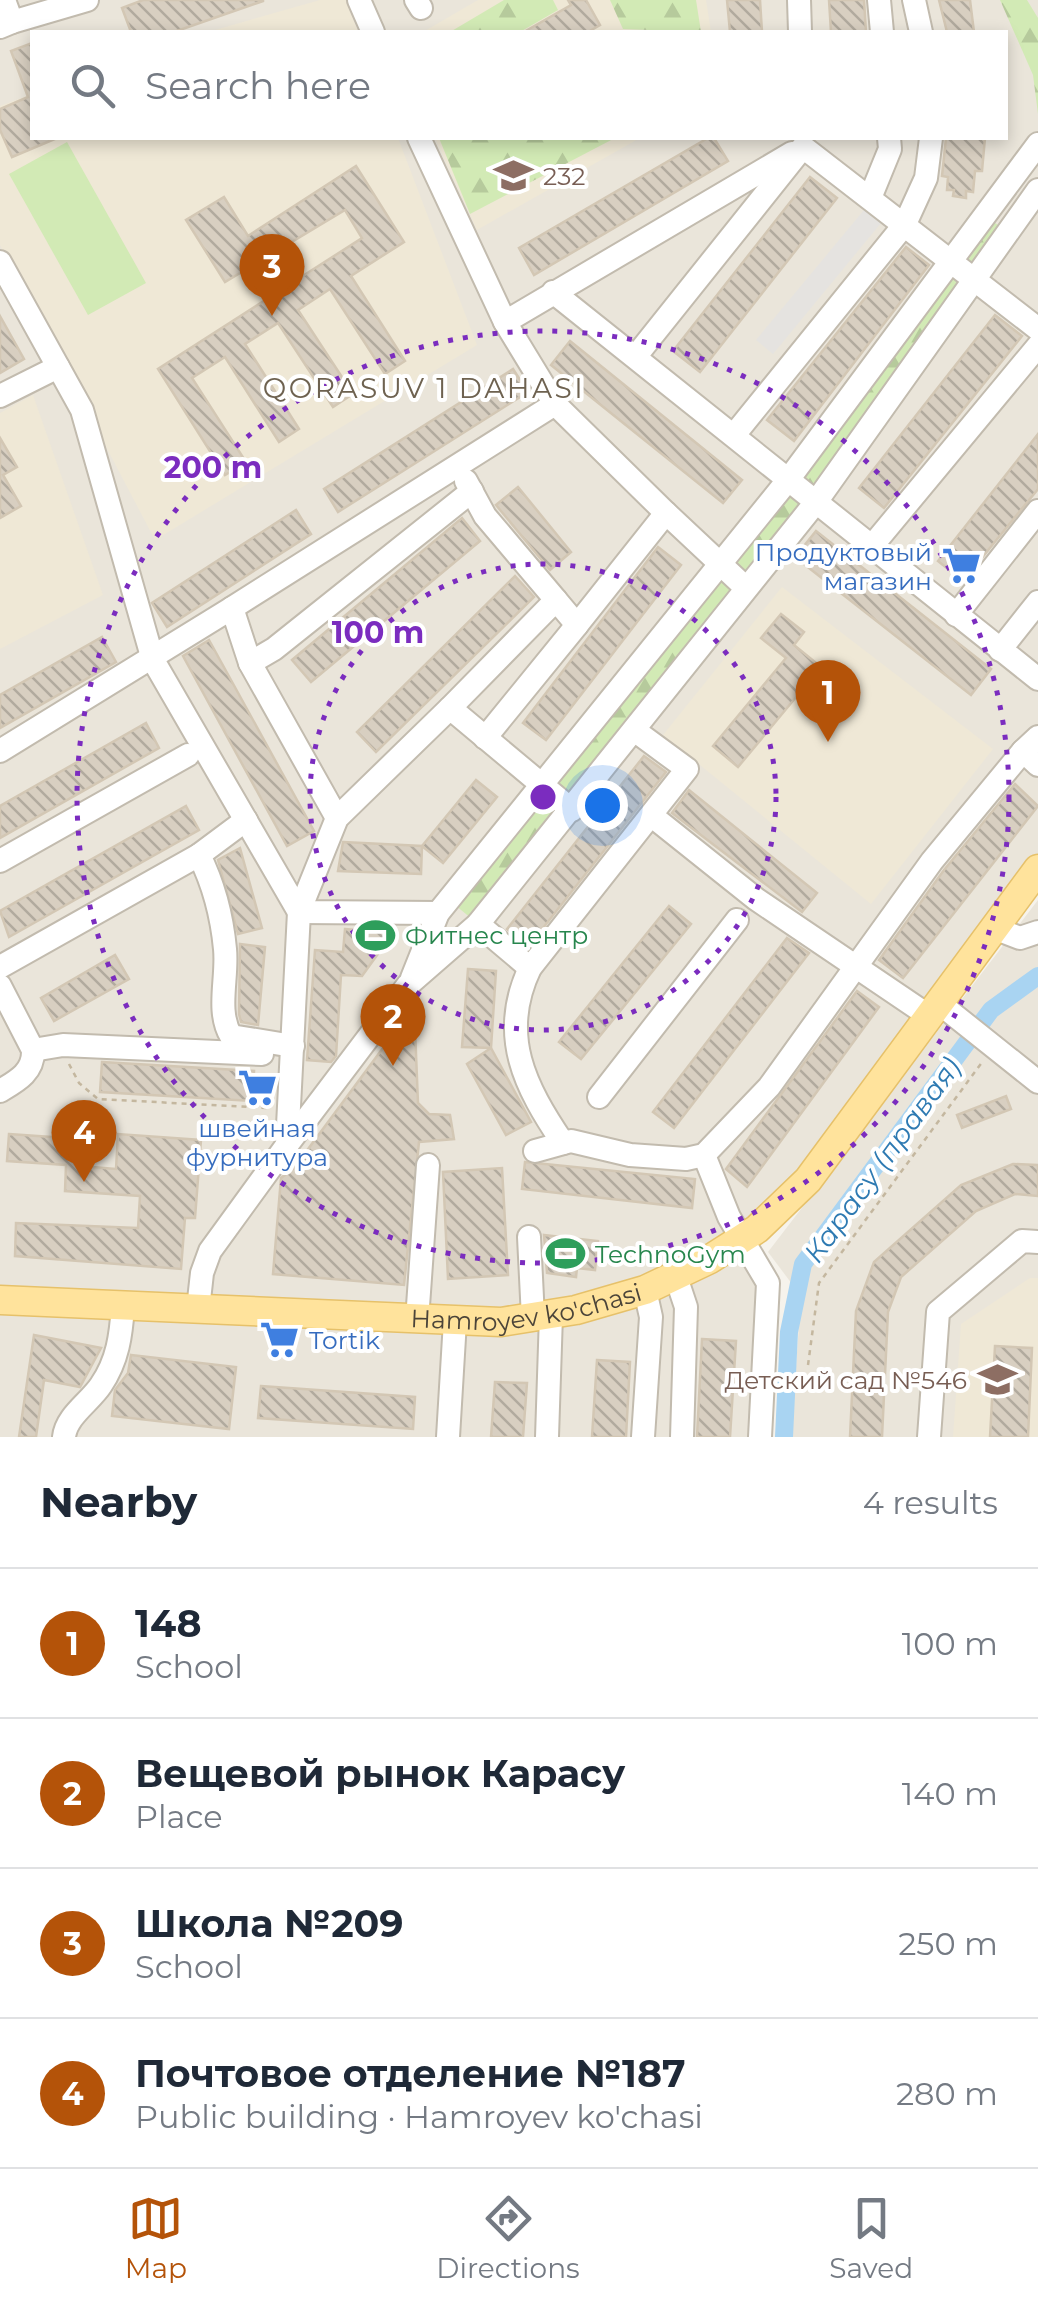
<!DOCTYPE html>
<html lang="en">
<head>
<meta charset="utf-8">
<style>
  :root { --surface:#fff; --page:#f6f6f7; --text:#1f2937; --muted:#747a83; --line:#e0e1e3; --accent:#b45309 }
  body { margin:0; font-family:Montserrat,sans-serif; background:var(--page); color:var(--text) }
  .you { position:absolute; left:602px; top:805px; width:35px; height:35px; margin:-25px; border:8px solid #fff; border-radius:50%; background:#1a73e8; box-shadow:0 0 0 15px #1a73e833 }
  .badge { display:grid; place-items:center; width:65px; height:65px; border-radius:50%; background:var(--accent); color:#fff; font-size:32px; font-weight:700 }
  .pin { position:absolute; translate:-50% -82px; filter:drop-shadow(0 2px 5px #0008) }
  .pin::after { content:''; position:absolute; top:52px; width:35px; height:30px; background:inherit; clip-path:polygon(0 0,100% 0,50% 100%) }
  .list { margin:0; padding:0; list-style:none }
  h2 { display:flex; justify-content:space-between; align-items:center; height:130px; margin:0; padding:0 40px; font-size:42px }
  h2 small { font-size:32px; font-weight:400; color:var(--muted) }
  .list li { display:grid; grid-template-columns:65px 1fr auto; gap:30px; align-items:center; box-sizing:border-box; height:150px; padding:0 40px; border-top:2px solid var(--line) }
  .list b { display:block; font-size:38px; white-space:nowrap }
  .list p { margin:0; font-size:32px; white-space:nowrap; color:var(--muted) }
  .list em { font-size:32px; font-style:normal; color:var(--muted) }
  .icon { flex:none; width:55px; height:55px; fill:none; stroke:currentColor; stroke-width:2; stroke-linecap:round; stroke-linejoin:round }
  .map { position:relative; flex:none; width:1038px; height:1437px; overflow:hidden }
  .search { position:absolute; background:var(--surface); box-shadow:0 5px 15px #0003; left:30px; right:30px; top:30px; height:110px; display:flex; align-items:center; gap:25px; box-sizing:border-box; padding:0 35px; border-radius:0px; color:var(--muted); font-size:38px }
  .sheet { height:730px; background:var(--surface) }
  nav { display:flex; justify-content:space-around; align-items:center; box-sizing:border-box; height:140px; border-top:2px solid var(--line); background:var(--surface); font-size:28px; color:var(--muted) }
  nav a { display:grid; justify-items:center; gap:5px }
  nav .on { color:var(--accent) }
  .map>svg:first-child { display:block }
  .residential { fill:#eae5da; fill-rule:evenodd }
  .education { fill:#efe8d6 }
  .forest { fill:url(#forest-firs) }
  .pitch { fill:#d2eab5 }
  .parking { fill:#e5e3e0 }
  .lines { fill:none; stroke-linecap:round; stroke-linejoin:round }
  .canal { stroke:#a9d4f2; stroke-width:18 }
  .building { fill:url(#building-back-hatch); stroke:#d3c7b4; stroke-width:2.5 }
  .minor-casing { stroke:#c2bbae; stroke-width:26 }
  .major-casing { stroke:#e6c16a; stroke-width:31 }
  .path { stroke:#c4b79f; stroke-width:2.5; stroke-dasharray:5 5; stroke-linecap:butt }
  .minor { stroke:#fff; stroke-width:22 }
  .major { stroke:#ffe39c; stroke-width:28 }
  .ring { fill:none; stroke:#7b2cbf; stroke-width:5; stroke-dasharray:5 10 }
  .labels { text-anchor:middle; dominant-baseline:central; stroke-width:8; stroke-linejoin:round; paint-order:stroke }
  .education-label { font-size:25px; fill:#785e54; stroke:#fff; text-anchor:start }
  .shop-label { font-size:25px; fill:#366cbe; stroke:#fff; text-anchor:end }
  .leisure-label { font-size:25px; fill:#27864d; stroke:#fff; text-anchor:start }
  .street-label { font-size:25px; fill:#4b4439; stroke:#fff }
  .neighbourhood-label { font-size:28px; letter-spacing:2.5px; fill:#6e6250; stroke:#fff }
  .water-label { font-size:28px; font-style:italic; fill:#2e7ab2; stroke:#fff }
  .centre { fill:#7b2cbf; stroke:#fff; stroke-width:5 }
  .ring-label { font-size:30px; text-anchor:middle; font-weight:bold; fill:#7b2cbf; stroke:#fff; stroke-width:8; stroke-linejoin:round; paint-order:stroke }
</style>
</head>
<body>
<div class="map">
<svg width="1038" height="1437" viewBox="0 0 1038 1437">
  <defs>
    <pattern id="forest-firs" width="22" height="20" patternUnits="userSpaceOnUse" patternTransform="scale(2.5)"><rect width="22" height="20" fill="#d2eab5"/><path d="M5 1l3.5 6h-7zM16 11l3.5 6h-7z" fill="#b6ca9c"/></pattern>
    <pattern id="building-back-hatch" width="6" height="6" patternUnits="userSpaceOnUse" patternTransform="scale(2.5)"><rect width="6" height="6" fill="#d8cfc1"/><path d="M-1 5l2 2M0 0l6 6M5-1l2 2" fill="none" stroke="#b1aa9e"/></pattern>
  </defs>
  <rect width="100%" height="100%" fill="#f6f3ec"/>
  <!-- residential -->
  <g class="residential">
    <path d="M 0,0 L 1038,0 L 1038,869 L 744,1239 L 763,1256 L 779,1289 L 772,1437 L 0,1437 ZM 32,32 L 1006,32 L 1006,138 L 32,138 Z"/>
    <path d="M 1038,900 L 1038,1437 L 791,1437 L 801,1296 L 768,1252 Z"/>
  </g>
  <!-- education -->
  <g class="education">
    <path d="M 320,0 L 346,0 L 358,32 L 208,32 Z"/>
    <path d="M 478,0 L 706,0 L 711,32 L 423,32 Z"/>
    <path d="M 32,94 L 32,138 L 398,138 L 477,345 L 155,540 L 0,245 L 0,106 Z"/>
    <path d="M 435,138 L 640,138 L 477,230 Z"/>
    <path d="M 33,395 L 103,595 L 0,649 L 0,413 Z"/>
    <path d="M 782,587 L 993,749 L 871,904 L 663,735 Z"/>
    <path d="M 1030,1278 L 1038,1278 L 1038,1437 L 953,1437 L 961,1324 Z"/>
  </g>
  <!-- forest -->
  <g class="forest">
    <path d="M 504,0 L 553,0 L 558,10 L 520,32 L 450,32 Z"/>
    <path d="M 610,0 L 696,0 L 701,32 L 623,29 Z"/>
    <path d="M 1000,0 L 1027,0 L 1038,18 L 1038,114 L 1033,75 Z"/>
    <path d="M 439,138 L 615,138 L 470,214 Z"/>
    <path d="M 985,216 L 1008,232 L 478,924 L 449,900 Z"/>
  </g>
  <!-- pitch -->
  <path class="pitch" d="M 67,142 L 146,283 L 88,315 L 9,174 Z"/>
  <!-- parking -->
  <path class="parking" d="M 864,210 L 881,223 L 773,354 L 756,340 Z"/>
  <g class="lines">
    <!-- canal -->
    <path class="canal" d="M 784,1437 L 789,1332 L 803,1264 L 991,1010 L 1038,976"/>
  </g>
  <!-- building -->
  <g class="building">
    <path d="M 143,0 L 263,0 L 263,1 L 174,32 L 131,32 L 122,8 Z"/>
    <path d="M 568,0 L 586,0 L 600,25 L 588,32 L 524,32 L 571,5 Z"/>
    <path d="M 727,0 L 760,0 L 762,32 L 730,32 Z"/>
    <path d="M 829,0 L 864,0 L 866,32 L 831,32 Z"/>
    <path d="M 939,0 L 970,0 L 974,32 L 947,32 Z"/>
    <path d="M 32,43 L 32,138 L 57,138 L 12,157 L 0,130 L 0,109 L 28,97 L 11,51 Z"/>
    <path d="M 708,138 L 714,138 L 728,161 L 534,275 L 519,248 Z"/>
    <path d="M 946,138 L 985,138 L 982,171 L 975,171 L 973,192 L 966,191 L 966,198 L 953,196 L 954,190 L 947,190 L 948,177 L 942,176 Z"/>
    <path d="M 356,166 L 404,242 L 351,276 L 405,361 L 385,374 L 330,289 L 298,310 L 353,394 L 333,407 L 278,323 L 245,344 L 299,429 L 279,442 L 225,357 L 192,378 L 246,462 L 225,475 L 158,369 L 362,238 L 345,210 L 225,282 L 186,220 L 224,197 L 248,236 Z"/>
    <path d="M 810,177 L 837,198 L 700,372 L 673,351 Z"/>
    <path d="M 906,247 L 929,265 L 794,441 L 767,420 Z"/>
    <path d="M 995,315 L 1022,336 L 884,508 L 859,488 Z"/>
    <path d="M 0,316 L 24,359 L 0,373 Z"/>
    <path d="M 570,341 L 742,480 L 723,503 L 551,365 Z"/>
    <path d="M 513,369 L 528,392 L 338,512 L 324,489 Z"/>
    <path d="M 1038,434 L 1038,489 L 963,581 L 938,561 Z"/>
    <path d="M 0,438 L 17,467 L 3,475 L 21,506 L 0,518 Z"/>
    <path d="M 518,487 L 571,552 L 550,570 L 496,505 Z"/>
    <path d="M 296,510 L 311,534 L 167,627 L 152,603 Z"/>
    <path d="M 462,518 L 480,541 L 311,682 L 292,660 Z"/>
    <path d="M 816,531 L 991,669 L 971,695 L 795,557 Z"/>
    <path d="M 658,547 L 681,565 L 546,740 L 523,723 Z"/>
    <path d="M 515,576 L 534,597 L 376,752 L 357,732 Z"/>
    <path d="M 781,614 L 804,632 L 794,645 L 821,667 L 738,767 L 713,746 L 786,658 L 761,638 Z"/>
    <path d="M 102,637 L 116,662 L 0,728 L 0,695 Z"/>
    <path d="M 209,640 L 314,831 L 287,846 L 183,656 Z"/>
    <path d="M 146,723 L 159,748 L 0,838 L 0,806 Z"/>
    <path d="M 644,756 L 666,772 L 528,947 L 507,929 Z"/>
    <path d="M 476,780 L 497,797 L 443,863 L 422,846 Z"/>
    <path d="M 1015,784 L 1038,806 L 903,978 L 879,960 L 944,870 Z"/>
    <path d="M 689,790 L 817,893 L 802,912 L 672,813 Z"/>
    <path d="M 186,806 L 199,830 L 9,937 L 0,911 Z"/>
    <path d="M 343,842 L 422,846 L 421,874 L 338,871 Z"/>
    <path d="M 240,848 L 262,928 L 238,934 L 218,860 Z"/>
    <path d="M 669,906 L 691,924 L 581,1059 L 559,1042 Z"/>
    <path d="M 345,929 L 393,933 L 362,976 L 341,975 L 336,1056 L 331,1062 L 307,1060 L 315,950 L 343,952 Z"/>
    <path d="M 787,938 L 809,953 L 674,1128 L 653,1112 Z"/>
    <path d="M 240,944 L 265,947 L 258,1025 L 241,1022 L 239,1014 Z"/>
    <path d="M 115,955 L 129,979 L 54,1021 L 41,998 Z"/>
    <path d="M 468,969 L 496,971 L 491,1048 L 462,1047 Z"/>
    <path d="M 857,991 L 879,1007 L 747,1187 L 726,1169 Z"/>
    <path d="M 403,1021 L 415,1029 L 418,1103 L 429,1114 L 450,1115 L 454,1139 L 419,1142 L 404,1285 L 273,1274 L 281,1178 L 294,1168 Z"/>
    <path d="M 491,1048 L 531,1122 L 506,1135 L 467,1064 Z"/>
    <path d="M 102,1062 L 254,1071 L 252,1101 L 100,1092 Z"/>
    <path d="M 1006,1096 L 1011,1109 L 962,1128 L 957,1115 Z"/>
    <path d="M 9,1134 L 94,1140 L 92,1167 L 116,1169 L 118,1134 L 201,1140 L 195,1218 L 185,1218 L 181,1269 L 15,1256 L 16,1223 L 138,1228 L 140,1196 L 65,1191 L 66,1165 L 7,1161 Z"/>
    <path d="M 525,1162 L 695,1179 L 692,1208 L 522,1189 Z"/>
    <path d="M 1013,1164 L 1038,1165 L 1038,1196 L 1015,1194 L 976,1211 L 901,1277 L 888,1312 L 882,1437 L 850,1437 L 856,1311 L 874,1262 L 961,1185 Z"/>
    <path d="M 502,1168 L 508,1275 L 448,1279 L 443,1172 Z"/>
    <path d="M 544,1235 L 598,1241 L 595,1270 L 577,1268 L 576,1277 L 547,1273 Z"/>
    <path d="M 34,1335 L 101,1348 L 80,1387 L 44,1380 L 36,1437 L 19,1437 Z"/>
    <path d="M 702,1339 L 736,1341 L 730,1437 L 697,1437 Z"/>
    <path d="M 995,1346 L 1032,1348 L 1028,1437 L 990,1437 Z"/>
    <path d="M 131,1355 L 236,1367 L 229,1429 L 112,1416 L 115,1390 L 128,1373 Z"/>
    <path d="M 597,1360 L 630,1362 L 626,1437 L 592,1437 Z"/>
    <path d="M 495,1382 L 527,1383 L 523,1437 L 491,1437 Z"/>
    <path d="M 261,1386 L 415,1397 L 413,1429 L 258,1418 Z"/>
  </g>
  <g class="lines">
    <defs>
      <g id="minor">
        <path d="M 359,0 L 373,32"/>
        <path d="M 416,0 L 421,8"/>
        <path d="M 799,0 L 800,32"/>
        <path d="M 879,0 L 882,32"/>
        <path d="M 914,0 L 921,32"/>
        <path d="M 12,22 L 87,0"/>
        <path d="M 0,27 L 12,22 L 4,0"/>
        <path d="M 419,138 L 505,322 L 792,153"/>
        <path d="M 870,198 L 890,149 L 889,138"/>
        <path d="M 0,262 L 82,410 L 153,660 L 299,912 L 438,913"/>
        <path d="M 553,292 L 1038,679"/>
        <path d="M 505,322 L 555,404 L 666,513"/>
        <path d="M 636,356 L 803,147 L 1038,329"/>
        <path d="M 0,396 L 58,367"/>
        <path d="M 734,435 L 905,224 L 926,178 L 931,138"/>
        <path d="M 466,481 L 485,516 L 556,600"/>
        <path d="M 872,546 L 1038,346"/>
        <path d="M 232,608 L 555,404"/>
        <path d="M 956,615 L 1038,511"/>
        <path d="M 1000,650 L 1038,602"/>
        <path d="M 250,663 L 274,649 L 472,491"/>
        <path d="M 450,708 L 556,600 L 577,625 L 666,513 L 746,588"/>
        <path d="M 1038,737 L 1023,751 L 1038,765"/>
        <path d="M 485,738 L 577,625"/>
        <path d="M 0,751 L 232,608 L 250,663 L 337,818"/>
        <path d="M 652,816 L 756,899 L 929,1016"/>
        <path d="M 246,820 L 199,855 C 213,883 222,917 225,949 C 228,978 216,1011 231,1036 L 293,1046"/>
        <path d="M 0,861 L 188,755"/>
        <path d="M 478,924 L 530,968"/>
        <path d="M 994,928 L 1020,938 L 1038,932"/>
        <path d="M 0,967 L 199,855"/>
        <path d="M 412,978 L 438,913 L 788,480 L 1038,144"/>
        <path d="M 0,986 L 33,1050 C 34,1072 17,1081 0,1091"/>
        <path d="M 939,1003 L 1038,1082"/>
        <path d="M 33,1050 L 63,1045 L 262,1054"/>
        <path d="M 599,1097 L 737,920"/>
        <path d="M 563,1143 C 525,1087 498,1035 530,968 L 687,769 L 634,730"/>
        <path d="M 287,1145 L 299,912 L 337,818 L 450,708 L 572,810"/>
        <path d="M 535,1151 L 571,1141 L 630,1155 L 686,1159 L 704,1155 L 769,1087 L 932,861 L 1023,751"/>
        <path d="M 704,1155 L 729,1217 L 768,1283 L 760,1437"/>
        <path d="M 529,1237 L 533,1318"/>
        <path d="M 676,1277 L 686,1307 L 682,1437"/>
        <path d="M 198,1309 L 202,1273 L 210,1251 L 287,1145 L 408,985 L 478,924 L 816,502 L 1038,190"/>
        <path d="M 417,1320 L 428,1165"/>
        <path d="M 64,1437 C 66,1416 90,1402 101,1385 C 118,1360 121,1335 123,1306"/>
        <path d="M 448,1437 L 455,1321"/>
        <path d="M 547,1437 L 551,1315"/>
        <path d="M 643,1437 L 651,1317 L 645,1290"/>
        <path d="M 929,1437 L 938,1312 L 1022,1241 L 1038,1242"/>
      </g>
      <g id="major">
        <path id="s1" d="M 0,1300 L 501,1322 L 576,1310 L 645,1290 L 710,1259 L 757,1229 L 808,1180 L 1038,869"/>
      </g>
    </defs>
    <!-- minor casing -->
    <use href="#minor" class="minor-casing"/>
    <!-- major casing -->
    <use href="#major" class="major-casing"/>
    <!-- path -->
    <g class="path">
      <path d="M 69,1064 L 79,1083 L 98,1099 L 268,1108"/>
      <path d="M 808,1365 L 819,1283 L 983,1061"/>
    </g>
    <!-- minor -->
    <use href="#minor" class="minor"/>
    <!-- major -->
    <use href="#major" class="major"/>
  </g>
  <!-- distance rings -->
  <g class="ring">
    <circle cx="543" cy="797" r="233"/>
    <circle cx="543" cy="797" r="466"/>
  </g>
  <!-- icons -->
  <defs>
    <symbol id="school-bare" viewBox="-9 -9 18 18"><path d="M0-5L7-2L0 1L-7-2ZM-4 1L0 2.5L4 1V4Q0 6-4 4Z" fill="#8d6e63" stroke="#fff" stroke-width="2.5" paint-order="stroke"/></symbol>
    <symbol id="supermarket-bare" viewBox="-9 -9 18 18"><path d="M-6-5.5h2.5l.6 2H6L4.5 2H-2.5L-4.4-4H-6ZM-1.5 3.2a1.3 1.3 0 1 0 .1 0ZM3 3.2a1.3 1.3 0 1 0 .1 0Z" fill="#3f7fe0" stroke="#fff" stroke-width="2.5" paint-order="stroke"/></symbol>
    <symbol id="stadium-bare" viewBox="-9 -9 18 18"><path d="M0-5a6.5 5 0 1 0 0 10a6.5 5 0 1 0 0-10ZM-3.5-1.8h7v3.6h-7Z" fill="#2e9e5b" stroke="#fff" stroke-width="2.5" paint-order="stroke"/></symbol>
  </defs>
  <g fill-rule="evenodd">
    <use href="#school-bare" x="486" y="148" width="55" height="55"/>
    <use href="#supermarket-bare" x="934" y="538" width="55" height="55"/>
    <use href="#stadium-bare" x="348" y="908" width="55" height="55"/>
    <use href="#supermarket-bare" x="230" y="1060" width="55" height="55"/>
    <use href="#stadium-bare" x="538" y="1226" width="55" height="55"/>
    <use href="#supermarket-bare" x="252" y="1312" width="55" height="55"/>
    <use href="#school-bare" x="970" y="1352" width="55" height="55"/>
  </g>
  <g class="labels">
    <!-- education labels -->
    <g class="education-label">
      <text x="543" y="176">232</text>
      <text x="967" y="1380" text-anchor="end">Детский сад №546</text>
    </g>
    <!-- shop labels -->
    <g class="shop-label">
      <text x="932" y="552">Продуктовый<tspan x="932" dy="29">магазин</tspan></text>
      <text x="257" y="1128" text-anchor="middle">швейная<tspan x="257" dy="29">фурнитура</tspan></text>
      <text x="309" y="1340" text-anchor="start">Tortik</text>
    </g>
    <!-- leisure labels -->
    <g class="leisure-label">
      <text x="405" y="935">Фитнес центр</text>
      <text x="595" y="1254">TechnoGym</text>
    </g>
    <!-- street labels -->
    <g class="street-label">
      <text stroke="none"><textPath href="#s1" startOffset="528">Hamroyev ko'chasi</textPath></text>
    </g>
    <!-- neighbourhood labels -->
    <g class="neighbourhood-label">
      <text x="424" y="388">QORASUV 1 DAHASI</text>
    </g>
    <!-- water labels -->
    <g class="water-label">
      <text transform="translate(882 1160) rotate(-54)">Карасу (правая)</text>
    </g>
  </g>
  <circle cx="543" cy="797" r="15" class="centre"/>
  <g class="ring-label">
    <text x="213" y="478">200 m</text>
    <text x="378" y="643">100 m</text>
  </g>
</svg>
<div class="you"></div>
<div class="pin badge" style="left:828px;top:742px">1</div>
<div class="pin badge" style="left:393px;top:1066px">2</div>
<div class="pin badge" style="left:272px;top:316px">3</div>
<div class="pin badge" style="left:84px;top:1182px">4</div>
<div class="search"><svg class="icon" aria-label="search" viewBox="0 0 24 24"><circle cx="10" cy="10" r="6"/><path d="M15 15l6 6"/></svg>Search here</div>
</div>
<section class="sheet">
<h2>Nearby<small>4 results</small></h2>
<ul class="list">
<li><span class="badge">1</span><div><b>148</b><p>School</p></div><em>100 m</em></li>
<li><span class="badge">2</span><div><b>Вещевой рынок Карасу</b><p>Place</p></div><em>140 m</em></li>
<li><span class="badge">3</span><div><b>Школа №209</b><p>School</p></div><em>250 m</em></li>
<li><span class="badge">4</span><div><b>Почтовое отделение №187</b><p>Public building · Hamroyev ko'chasi</p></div><em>280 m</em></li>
</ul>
</section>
<nav>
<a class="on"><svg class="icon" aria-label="map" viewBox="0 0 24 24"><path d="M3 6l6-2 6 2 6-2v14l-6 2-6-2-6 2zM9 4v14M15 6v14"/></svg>Map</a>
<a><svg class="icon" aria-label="directions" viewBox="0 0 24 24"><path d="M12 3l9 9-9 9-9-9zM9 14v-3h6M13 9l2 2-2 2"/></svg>Directions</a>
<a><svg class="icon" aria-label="saved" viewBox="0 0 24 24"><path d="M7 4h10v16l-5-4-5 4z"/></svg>Saved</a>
</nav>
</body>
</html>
